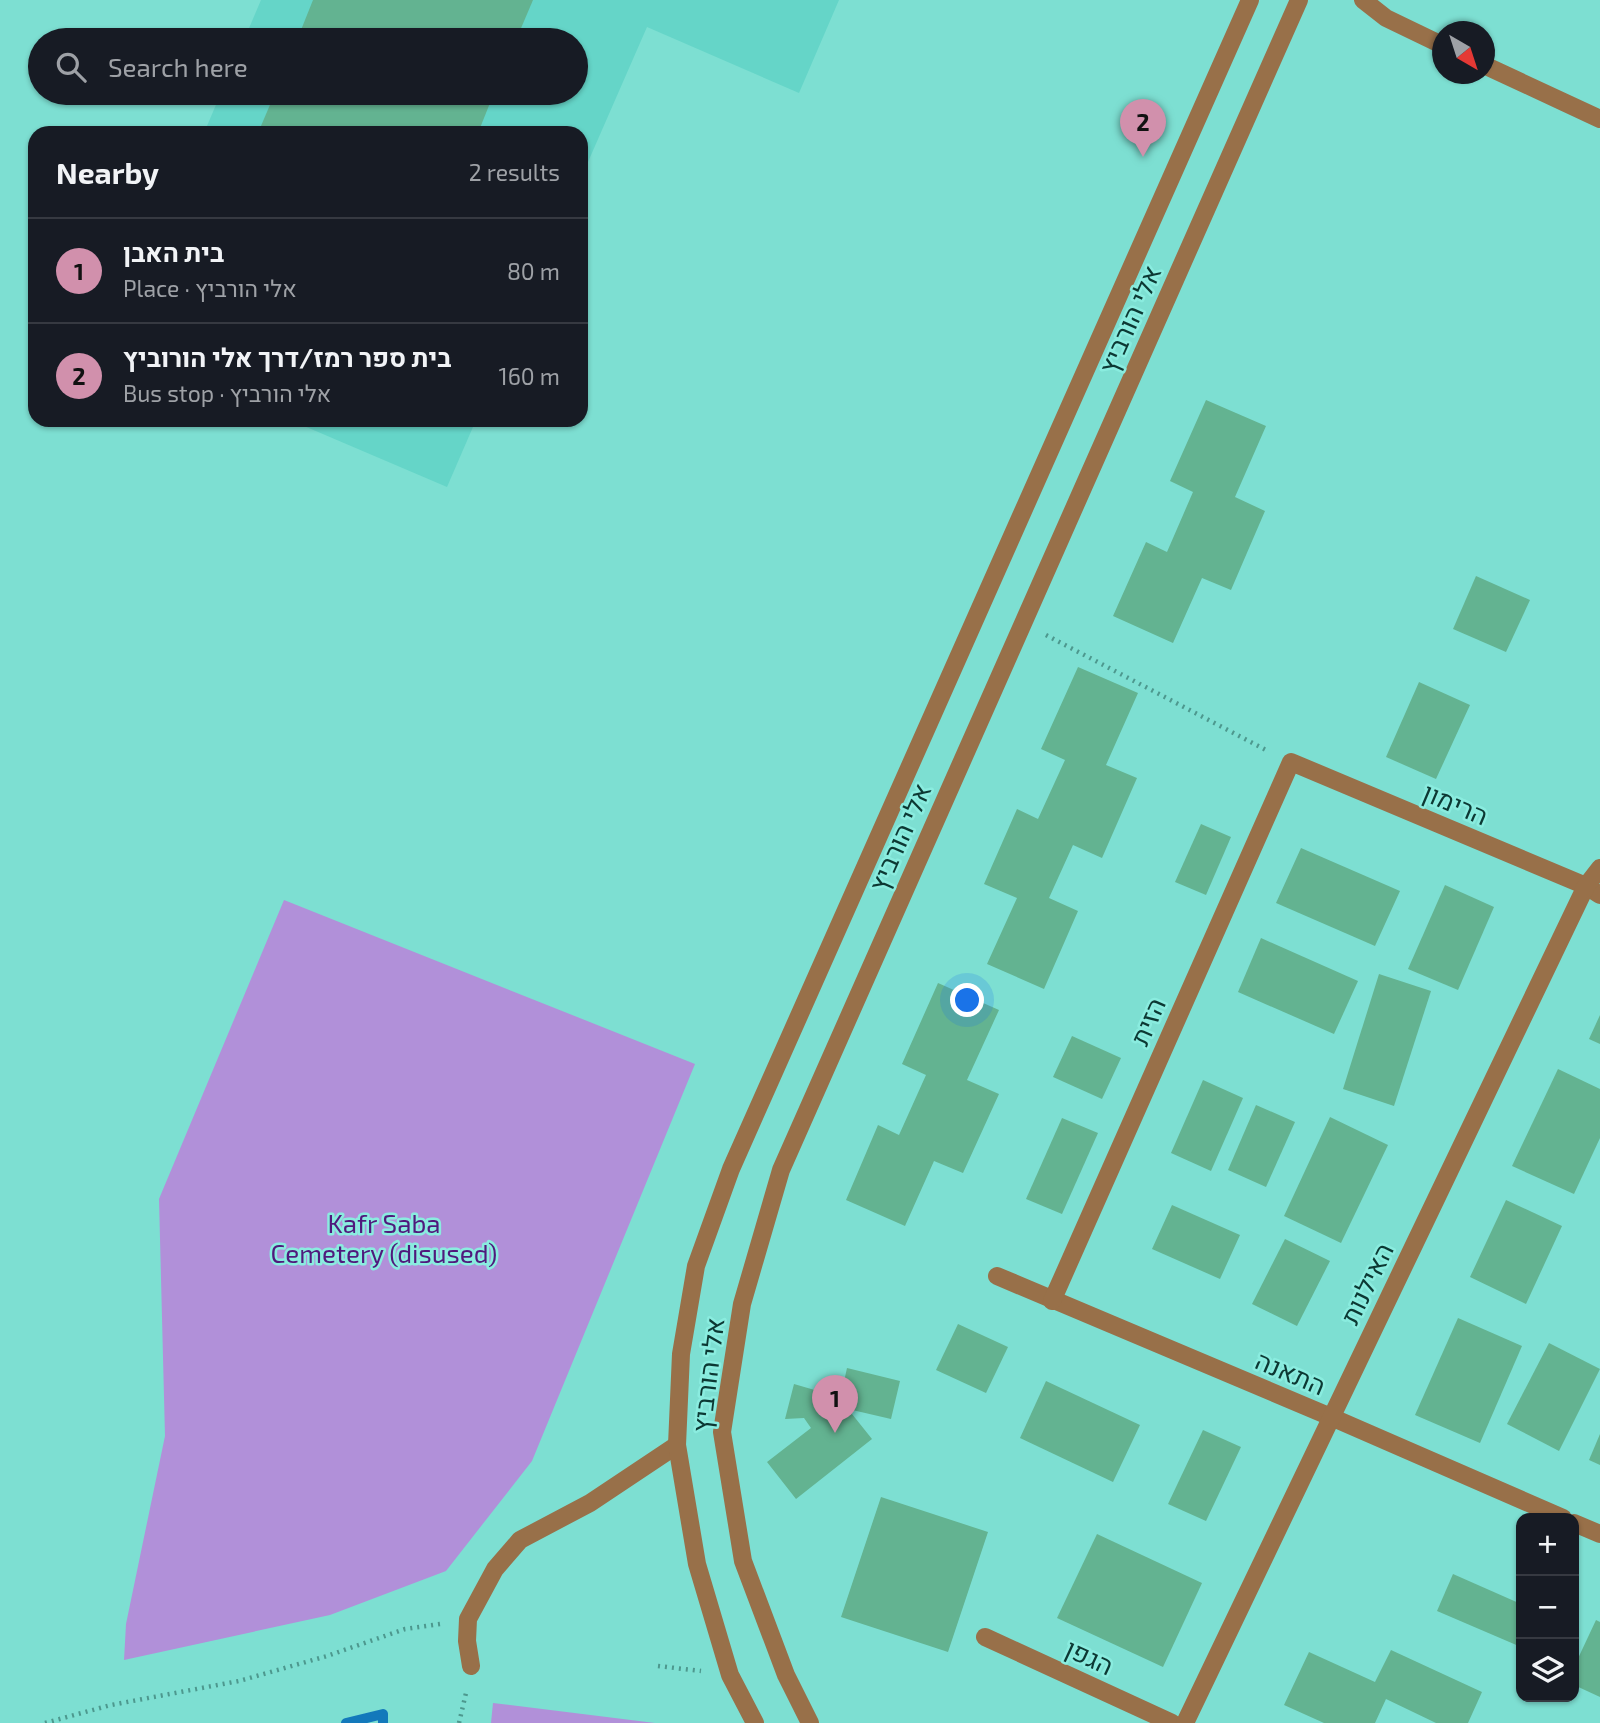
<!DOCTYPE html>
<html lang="en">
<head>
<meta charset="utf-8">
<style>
  :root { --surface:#171b24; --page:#20242c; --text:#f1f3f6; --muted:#9ea1a6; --line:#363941; --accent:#d190ac }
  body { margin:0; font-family:"Exo 2",Heebo,sans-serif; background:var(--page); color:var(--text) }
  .controls { position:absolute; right:21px; bottom:21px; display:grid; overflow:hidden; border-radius:14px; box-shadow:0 2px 5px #0004 }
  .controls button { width:63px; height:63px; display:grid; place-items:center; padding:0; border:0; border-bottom:2px solid var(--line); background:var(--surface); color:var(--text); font:35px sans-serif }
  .compass { position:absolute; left:1432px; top:21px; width:63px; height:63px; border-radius:50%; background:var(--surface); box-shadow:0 2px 5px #0004; rotate:141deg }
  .you { position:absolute; left:968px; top:1001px; width:24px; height:24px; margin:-18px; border:5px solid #fff; border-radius:50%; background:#1a73e8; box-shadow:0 0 0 10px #1a73e833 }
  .badge { display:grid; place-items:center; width:46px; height:46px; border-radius:50%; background:var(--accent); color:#111; font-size:23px; font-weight:700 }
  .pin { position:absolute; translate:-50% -58px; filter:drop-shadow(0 2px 4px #0008) }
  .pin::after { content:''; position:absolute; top:37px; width:24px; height:21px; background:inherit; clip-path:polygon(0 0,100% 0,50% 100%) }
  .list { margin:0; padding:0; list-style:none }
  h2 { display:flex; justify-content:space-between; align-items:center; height:91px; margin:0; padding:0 28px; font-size:30px }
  h2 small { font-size:23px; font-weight:400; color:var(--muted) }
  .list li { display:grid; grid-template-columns:46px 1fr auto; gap:21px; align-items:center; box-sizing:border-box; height:105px; padding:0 28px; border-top:2px solid var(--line) }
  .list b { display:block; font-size:26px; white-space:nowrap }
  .list p { margin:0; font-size:23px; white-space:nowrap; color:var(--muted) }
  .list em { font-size:23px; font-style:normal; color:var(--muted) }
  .icon { flex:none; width:38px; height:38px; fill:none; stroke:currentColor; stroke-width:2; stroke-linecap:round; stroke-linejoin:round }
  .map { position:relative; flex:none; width:1600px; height:1723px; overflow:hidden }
  .search { position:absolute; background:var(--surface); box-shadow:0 2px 5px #0004; left:28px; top:28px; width:560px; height:77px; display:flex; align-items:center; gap:18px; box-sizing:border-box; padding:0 24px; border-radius:38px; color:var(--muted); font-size:26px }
  .panel { position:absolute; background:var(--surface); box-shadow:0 2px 5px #0004; left:28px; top:126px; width:560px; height:301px; border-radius:21px }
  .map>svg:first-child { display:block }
  .built { fill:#65d5c8 }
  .green { fill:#b190d9 }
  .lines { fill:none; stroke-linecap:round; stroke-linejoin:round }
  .stream { stroke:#1379bb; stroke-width:10 }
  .building { fill:#63b391 }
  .path { stroke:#4d988e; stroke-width:4.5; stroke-dasharray:2 5; stroke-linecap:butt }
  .minor { stroke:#987049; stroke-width:18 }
  .labels { text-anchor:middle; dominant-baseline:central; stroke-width:5; stroke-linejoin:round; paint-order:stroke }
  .street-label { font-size:26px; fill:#0c3833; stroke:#8aecdf }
  .park-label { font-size:26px; fill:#50197c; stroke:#8aecdf }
</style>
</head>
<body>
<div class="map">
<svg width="1600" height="1723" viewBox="0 0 1600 1723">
  <rect width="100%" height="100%" fill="#7ddfd2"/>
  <!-- built -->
  <g class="built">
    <path d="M 261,0 L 839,0 L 799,93 L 647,27 L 581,178 L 581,133 L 204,133 L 221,93 L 576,93 L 576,40 L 244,40 Z"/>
    <path d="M 290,420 L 476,420 L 447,487 Z"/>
  </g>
  <!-- green -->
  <g class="green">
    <path d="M 284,900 L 695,1064 L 532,1461 L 446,1571 L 330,1615 L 124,1660 L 126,1624 L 165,1436 L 159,1199 Z"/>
    <path d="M 493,1703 L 655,1723 L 491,1723 Z"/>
  </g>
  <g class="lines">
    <!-- stream -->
    <path class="stream" d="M 346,1723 L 383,1714 L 383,1723"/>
  </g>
  <!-- building -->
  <g class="building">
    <path d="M 313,0 L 533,0 L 516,40 L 297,40 Z"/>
    <path d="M 275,93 L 494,93 L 478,133 L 258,133 Z"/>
    <path d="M 1206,400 L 1266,426 L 1235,497 L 1265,511 L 1231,590 L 1202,578 L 1173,643 L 1113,616 L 1146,542 L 1167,552 L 1193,492 L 1170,481 Z"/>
    <path d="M 1476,576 L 1530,600 L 1506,652 L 1453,629 Z"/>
    <path d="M 1078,667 L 1138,693 L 1106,765 L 1137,778 L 1102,858 L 1073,845 L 1049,898 L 1078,911 L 1044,989 L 987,964 L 1017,898 L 984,884 L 1017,809 L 1038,819 L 1065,760 L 1041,749 Z"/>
    <path d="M 1419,682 L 1470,705 L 1436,779 L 1386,757 Z"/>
    <path d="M 1201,824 L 1231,837 L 1206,895 L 1175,882 Z"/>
    <path d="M 1301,848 L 1400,891 L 1375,946 L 1276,903 Z"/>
    <path d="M 1445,885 L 1494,907 L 1458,990 L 1408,969 Z"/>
    <path d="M 1261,938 L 1358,981 L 1334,1034 L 1238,992 Z"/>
    <path d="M 1379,974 L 1431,991 L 1394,1106 L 1343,1089 Z"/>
    <path d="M 938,983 L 999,1010 L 967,1080 L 999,1094 L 963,1173 L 934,1161 L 905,1226 L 846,1200 L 878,1125 L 899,1135 L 926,1075 L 902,1064 Z"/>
    <path d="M 1600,1015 L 1600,1044 L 1589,1039 Z"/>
    <path d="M 1072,1036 L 1121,1058 L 1102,1099 L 1053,1077 Z"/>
    <path d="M 1558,1069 L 1600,1089 L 1600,1138 L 1574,1194 L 1512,1166 Z"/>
    <path d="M 1203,1080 L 1243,1098 L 1211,1171 L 1171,1153 Z"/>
    <path d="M 1256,1105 L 1295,1122 L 1266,1187 L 1228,1170 Z"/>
    <path d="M 1330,1117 L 1388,1145 L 1341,1243 L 1284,1216 Z"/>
    <path d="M 1062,1118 L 1098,1133 L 1062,1214 L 1026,1199 Z"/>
    <path d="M 1506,1200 L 1562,1226 L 1526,1304 L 1470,1277 Z"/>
    <path d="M 1172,1205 L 1240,1235 L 1220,1279 L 1152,1249 Z"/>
    <path d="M 1285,1239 L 1330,1261 L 1297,1326 L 1252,1304 Z"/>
    <path d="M 1458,1318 L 1522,1346 L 1480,1443 L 1415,1415 Z"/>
    <path d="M 958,1324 L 1008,1347 L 986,1393 L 936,1370 Z"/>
    <path d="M 1549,1343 L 1600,1369 L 1559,1451 L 1507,1424 Z"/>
    <path d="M 847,1368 L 900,1381 L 891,1419 L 848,1409 L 872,1439 L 796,1499 L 767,1462 L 811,1428 L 804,1418 L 785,1419 L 794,1384 L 818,1391 L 820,1381 L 843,1386 Z"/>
    <path d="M 1046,1381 L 1140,1425 L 1113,1482 L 1020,1438 Z"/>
    <path d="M 1203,1430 L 1241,1447 L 1206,1521 L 1168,1504 Z"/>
    <path d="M 1600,1434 L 1600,1465 L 1589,1460 Z"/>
    <path d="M 881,1497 L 988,1532 L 948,1652 L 841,1617 Z"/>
    <path d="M 1097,1534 L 1202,1583 L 1163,1667 L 1057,1618 Z"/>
    <path d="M 1453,1574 L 1521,1604 L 1521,1647 L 1437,1611 Z"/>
    <path d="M 1596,1620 L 1600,1622 L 1600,1697 L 1574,1685 L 1574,1667 Z"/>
    <path d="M 1391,1650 L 1482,1692 L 1468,1723 L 1436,1723 L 1386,1699 L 1375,1723 L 1324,1723 L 1284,1705 L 1309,1652 L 1375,1682 Z"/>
  </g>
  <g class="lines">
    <!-- path -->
    <g class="path">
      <path d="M 1046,635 L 1268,751"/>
      <path d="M 658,1666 L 701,1671"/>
      <path d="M 45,1723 L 111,1705 L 239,1681 L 327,1656 L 405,1629 L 440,1624"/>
      <path d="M 459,1723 L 466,1693"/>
    </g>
    <!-- minor -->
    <g class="minor">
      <path d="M 1363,0 L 1386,18 L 1442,45"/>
      <path d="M 1484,65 L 1600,119"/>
      <path d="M 997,1276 L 1331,1417 L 1563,1518"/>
      <path d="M 1052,1301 L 1291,762 L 1586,886 L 1600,895"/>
      <path d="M 1574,1523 L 1600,1534"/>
      <path d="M 985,1637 L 1172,1723"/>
      <path d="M 471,1666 L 467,1641 L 468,1619 L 495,1569 L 520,1540 L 590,1503 L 677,1445"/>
      <path d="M 755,1723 L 730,1675 L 697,1564 L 677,1445 L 681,1354 L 696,1266 L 731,1169 L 1250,0"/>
      <path d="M 810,1723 L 786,1675 L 743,1561 L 722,1432 L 742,1304 L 781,1170 L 1299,0"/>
      <path d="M 1185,1723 L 1586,886 L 1600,868"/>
    </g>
  </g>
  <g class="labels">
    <!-- street labels -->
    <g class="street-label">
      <text transform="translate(1129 319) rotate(-66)">אלי הורביץ</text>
      <text transform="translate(1456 803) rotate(23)">הרימון</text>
      <text transform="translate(899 837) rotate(-66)">אלי הורביץ</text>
      <text transform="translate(1147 1021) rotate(-66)">הזית</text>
      <text transform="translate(1366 1283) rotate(-64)">האילנות</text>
      <text transform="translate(1291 1372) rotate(23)">התאנה</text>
      <text transform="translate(707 1375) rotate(-83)">אלי הורביץ</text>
      <text transform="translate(1090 1656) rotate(25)">הגפן</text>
    </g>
    <!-- park labels -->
    <g class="park-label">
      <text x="384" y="1222">Kafr Saba<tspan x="384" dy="30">Cemetery (disused)</tspan></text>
    </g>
  </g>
</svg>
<div class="controls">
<button>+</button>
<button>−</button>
<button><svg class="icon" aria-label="layers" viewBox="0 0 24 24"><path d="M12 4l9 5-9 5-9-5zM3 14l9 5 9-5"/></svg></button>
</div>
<svg class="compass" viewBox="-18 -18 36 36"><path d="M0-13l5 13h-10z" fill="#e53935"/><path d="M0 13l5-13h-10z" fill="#9ea1a6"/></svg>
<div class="you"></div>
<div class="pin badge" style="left:835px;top:1433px">1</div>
<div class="pin badge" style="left:1143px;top:157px">2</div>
<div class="search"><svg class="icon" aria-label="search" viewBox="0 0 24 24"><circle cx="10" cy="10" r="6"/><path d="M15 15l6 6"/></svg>Search here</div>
<section class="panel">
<h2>Nearby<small>2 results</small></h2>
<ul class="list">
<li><span class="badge">1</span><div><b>בית האבן</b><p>Place · אלי הורביץ</p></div><em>80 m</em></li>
<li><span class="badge">2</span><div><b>בית ספר רמז/דרך אלי הורוביץ</b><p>Bus stop · אלי הורביץ</p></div><em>160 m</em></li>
</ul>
</section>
</div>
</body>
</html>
